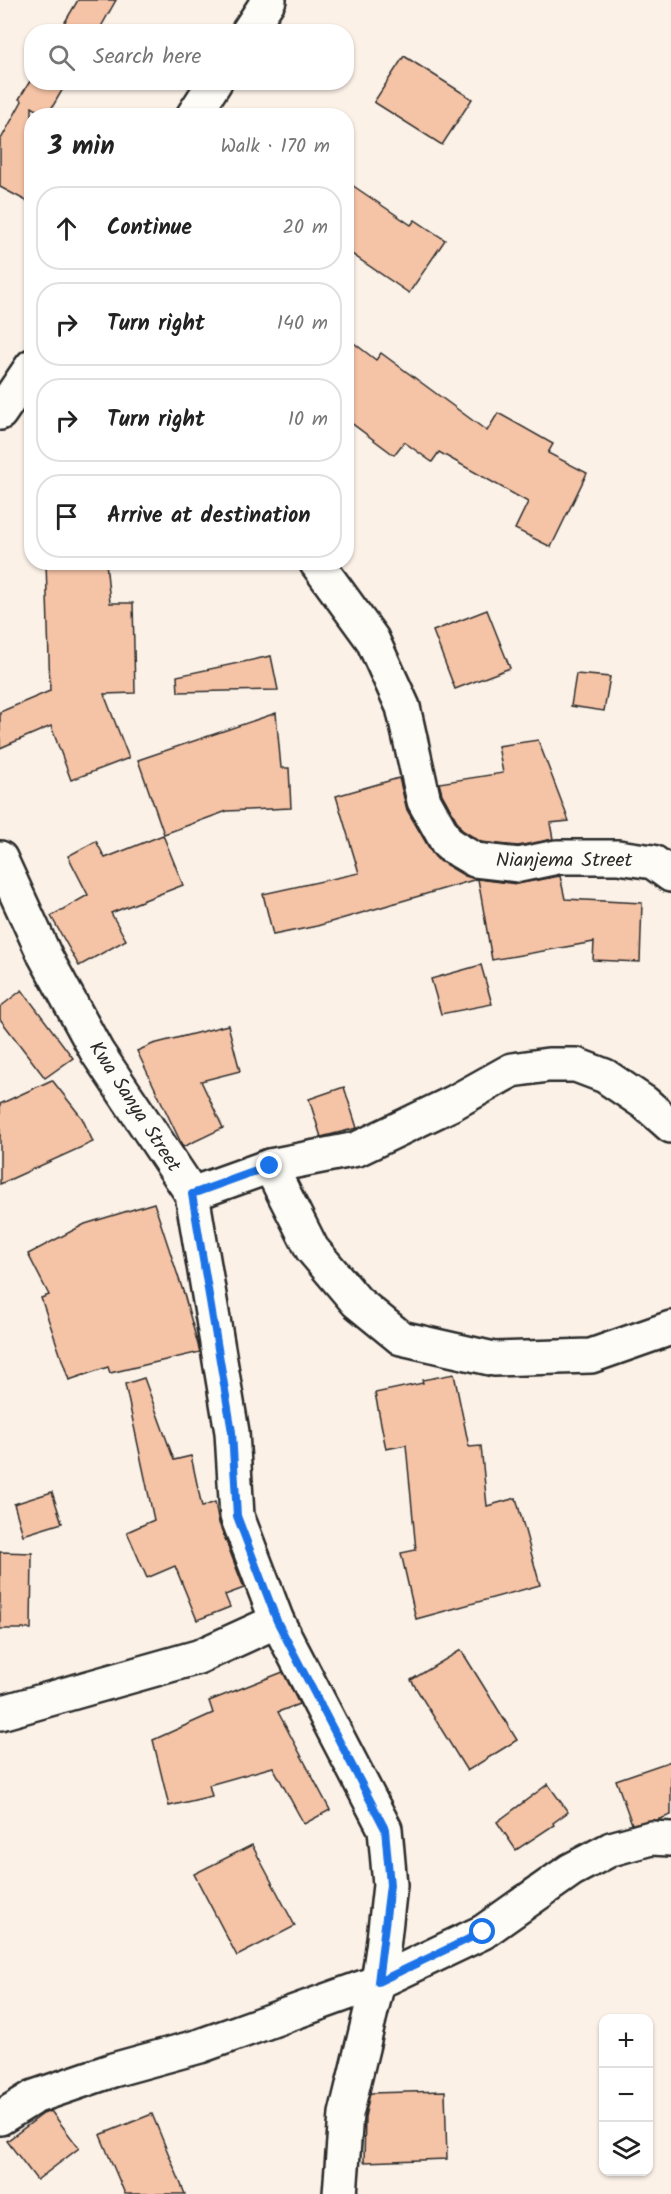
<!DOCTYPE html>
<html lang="en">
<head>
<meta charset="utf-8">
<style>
  :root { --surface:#fff; --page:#f6f6f6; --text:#222; --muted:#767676; --line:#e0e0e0 }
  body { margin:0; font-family:Kalam,sans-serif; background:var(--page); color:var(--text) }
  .controls { position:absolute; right:18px; bottom:18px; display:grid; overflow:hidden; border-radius:12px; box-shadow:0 2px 4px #0004 }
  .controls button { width:54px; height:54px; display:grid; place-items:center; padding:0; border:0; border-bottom:2px solid var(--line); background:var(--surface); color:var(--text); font:30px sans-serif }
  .stop { position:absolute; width:18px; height:18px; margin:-14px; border:4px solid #1a73e8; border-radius:50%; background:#fff }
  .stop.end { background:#1a73e8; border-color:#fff; box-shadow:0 2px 6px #0008 }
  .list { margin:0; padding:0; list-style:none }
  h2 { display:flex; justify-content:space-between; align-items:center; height:78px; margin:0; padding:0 24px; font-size:26px }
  h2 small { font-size:20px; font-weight:400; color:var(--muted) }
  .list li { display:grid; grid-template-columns:39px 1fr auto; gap:18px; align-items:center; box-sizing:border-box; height:84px; margin:0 12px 12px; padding:0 12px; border:2px solid var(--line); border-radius:24px }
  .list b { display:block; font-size:22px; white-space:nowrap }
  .list em { font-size:20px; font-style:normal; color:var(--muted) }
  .icon { flex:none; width:33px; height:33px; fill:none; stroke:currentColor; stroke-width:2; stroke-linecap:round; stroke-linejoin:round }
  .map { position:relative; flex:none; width:671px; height:2194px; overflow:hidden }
  .search { position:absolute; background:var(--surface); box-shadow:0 2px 4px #0004; left:24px; top:24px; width:330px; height:66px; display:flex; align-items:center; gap:15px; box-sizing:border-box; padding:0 21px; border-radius:24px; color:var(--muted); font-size:22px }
  .panel { position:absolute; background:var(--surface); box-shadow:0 2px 4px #0004; left:24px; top:108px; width:330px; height:462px; border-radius:24px }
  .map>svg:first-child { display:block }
  .building { fill:#f5c3a6; stroke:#2b2b2b; stroke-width:1.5 }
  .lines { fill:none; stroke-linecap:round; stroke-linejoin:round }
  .minor-casing { stroke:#2b2b2b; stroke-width:38 }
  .minor { stroke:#fdfcf7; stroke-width:33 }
  .route { stroke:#1a73e8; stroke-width:8 }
  .labels { text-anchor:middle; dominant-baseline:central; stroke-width:4.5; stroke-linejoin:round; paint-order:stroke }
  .street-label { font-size:20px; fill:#2b2b2b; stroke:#fdfcf7 }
</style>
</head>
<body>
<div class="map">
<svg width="671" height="2194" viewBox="0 0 671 2194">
  <rect width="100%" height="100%" fill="#fbf1e7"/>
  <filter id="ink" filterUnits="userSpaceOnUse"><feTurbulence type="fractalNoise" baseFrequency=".0167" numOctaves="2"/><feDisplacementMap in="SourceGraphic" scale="12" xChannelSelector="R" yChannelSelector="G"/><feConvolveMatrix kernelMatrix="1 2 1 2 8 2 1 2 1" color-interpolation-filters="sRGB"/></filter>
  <g filter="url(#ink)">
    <!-- building -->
    <g class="building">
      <path d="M 78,0 L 116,0 L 98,32 L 59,32 Z"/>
      <path d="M 404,56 L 472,99 L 442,145 L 374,102 Z"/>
      <path d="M 32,78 L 32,82 L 67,82 L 47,116 L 32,107 L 32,204 L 0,187 L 0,141 L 22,101 L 19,99 Z"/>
      <path d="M 346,181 L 411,225 L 415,220 L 445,240 L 409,293 L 346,250 Z"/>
      <path d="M 346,337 L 376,360 L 381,353 L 487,431 L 498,413 L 553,444 L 548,453 L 587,473 L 551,547 L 515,529 L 528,502 L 439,452 L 432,462 L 404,442 L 394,455 L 346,419 Z"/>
      <path d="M 46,562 L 106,562 L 110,603 L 133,603 L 135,693 L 104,694 L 129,758 L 71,780 L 51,726 L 0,748 L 0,712 L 50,691 Z"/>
      <path d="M 487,610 L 510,668 L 455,689 L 433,631 Z"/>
      <path d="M 271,656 L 278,690 L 178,692 L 177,676 Z"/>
      <path d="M 576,674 L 610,677 L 604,711 L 571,706 Z"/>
      <path d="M 276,713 L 281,768 L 289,768 L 291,808 L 227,811 L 164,834 L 138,760 Z"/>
      <path d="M 538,740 L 569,821 L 550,823 L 553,839 L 518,846 L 481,842 L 462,830 L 442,794 L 439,783 L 503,773 L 498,746 Z"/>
      <path d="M 399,778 L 407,810 L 432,853 L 438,860 L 465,876 L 477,879 L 317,926 L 273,935 L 263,894 L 359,873 L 336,796 Z"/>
      <path d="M 163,835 L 183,885 L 111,913 L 126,940 L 79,966 L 51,916 L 88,895 L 68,856 L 96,841 L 105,858 Z"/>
      <path d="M 560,876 L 565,899 L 642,903 L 640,962 L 593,960 L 594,942 L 492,960 L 478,879 L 517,884 Z"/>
      <path d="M 481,965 L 492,1004 L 441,1014 L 431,979 Z"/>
      <path d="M 22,990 L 73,1058 L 45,1078 L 0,1019 L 0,1007 Z"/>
      <path d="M 228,1025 L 240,1071 L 201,1081 L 223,1128 L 183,1147 L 137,1051 L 153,1044 Z"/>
      <path d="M 52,1080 L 82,1118 L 93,1142 L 0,1184 L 0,1104 Z"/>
      <path d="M 344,1087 L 357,1128 L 321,1137 L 309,1099 Z"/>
      <path d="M 154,1203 L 184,1294 L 200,1352 L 110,1373 L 108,1367 L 69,1380 L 41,1298 L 49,1295 L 28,1254 L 85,1224 Z"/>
      <path d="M 454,1374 L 469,1447 L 481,1446 L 487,1506 L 516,1498 L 540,1585 L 416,1619 L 401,1553 L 416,1550 L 406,1445 L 386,1449 L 375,1393 L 423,1383 L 422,1380 Z"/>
      <path d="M 144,1378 L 174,1460 L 191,1456 L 202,1507 L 215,1502 L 219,1523 L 244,1588 L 225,1595 L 230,1607 L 197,1620 L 175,1566 L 147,1578 L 127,1532 L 154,1520 L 125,1384 Z"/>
      <path d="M 52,1492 L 62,1523 L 23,1535 L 14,1504 Z"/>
      <path d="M 0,1552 L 32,1553 L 31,1629 L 0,1629 Z"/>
      <path d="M 461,1650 L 517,1740 L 467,1771 L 411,1680 Z"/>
      <path d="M 283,1672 L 299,1704 L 278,1712 L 330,1810 L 304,1824 L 273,1767 L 209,1785 L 212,1796 L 169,1806 L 153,1740 L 213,1713 L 209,1701 Z"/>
      <path d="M 671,1761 L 671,1815 L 657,1820 L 632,1824 L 616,1780 Z"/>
      <path d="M 548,1784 L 568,1812 L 553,1823 L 554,1825 L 516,1850 L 497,1822 Z"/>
      <path d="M 252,1845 L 295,1926 L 237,1956 L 194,1874 Z"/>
      <path d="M 445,2091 L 447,2159 L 364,2162 L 365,2117 L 370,2093 Z"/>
      <path d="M 51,2111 L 79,2148 L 37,2180 L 7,2141 L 43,2114 Z"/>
      <path d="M 152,2114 L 185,2194 L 125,2194 L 100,2135 Z"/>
    </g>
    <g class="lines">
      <defs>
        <g id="minor">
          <path d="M 248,32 L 269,0"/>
          <path d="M 193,116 L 215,82"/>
          <path d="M 0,413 L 32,366"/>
          <path d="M 316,562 L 372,639 L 403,707 L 424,801 L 448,844 L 475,860 L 519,865 L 557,857 L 618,857 L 653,862 L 671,875"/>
          <path d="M 0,858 L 45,956 L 97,1052 L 192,1194 L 232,1432 L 237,1516 L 277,1621 L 385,1829 L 390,1885 L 383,1948 L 378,1982 L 346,2114 L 340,2194"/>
          <path d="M 270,1166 L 312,1249 L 357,1302 L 401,1338 L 494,1359 L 591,1356 L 671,1328"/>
          <path d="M 192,1194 L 270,1166 L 357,1149 L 453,1103 L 512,1070 L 548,1065 L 576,1065 L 605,1076 L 645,1103 L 671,1126"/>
          <path d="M 0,1713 L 198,1657 L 277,1621"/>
          <path d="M 0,2118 L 34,2097 L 113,2070 L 200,2046 L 378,1982 L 483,1932 L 571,1870 L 611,1849 L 651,1838 L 671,1839"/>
        </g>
      </defs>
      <!-- minor casing -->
      <use href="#minor" class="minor-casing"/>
      <!-- minor -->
      <use href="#minor" class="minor"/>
    </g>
  </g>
  <g class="lines" filter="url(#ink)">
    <!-- route -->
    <path class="route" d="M 270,1166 L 192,1194 L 232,1432 L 237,1516 L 277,1621 L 385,1829 L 390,1885 L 378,1982 L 483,1932"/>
  </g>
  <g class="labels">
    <!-- street labels -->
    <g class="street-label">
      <text x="564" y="861">Nianjema Street</text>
      <text transform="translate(134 1107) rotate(57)">Kwa Sanya Street</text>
    </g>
  </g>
</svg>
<div class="controls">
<button>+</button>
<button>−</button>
<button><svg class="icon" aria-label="layers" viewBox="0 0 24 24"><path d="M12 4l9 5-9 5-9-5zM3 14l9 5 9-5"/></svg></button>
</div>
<div class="stop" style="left:483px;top:1932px"></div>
<div class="stop end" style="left:270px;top:1166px"></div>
<div class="search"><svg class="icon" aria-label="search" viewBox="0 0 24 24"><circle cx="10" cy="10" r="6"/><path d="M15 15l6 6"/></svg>Search here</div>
<section class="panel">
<h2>3 min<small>Walk · 170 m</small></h2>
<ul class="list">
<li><svg class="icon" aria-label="ahead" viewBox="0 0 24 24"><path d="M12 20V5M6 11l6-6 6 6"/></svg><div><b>Continue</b></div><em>20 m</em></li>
<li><svg class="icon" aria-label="right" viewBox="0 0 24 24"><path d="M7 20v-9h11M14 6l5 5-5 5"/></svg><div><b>Turn right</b></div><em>140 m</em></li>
<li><svg class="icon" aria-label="right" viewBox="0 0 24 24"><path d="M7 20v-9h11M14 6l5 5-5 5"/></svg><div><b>Turn right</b></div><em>10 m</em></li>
<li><svg class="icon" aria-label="arrive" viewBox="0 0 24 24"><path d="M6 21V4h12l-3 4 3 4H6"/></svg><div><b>Arrive at destination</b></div></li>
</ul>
</section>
</div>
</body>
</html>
